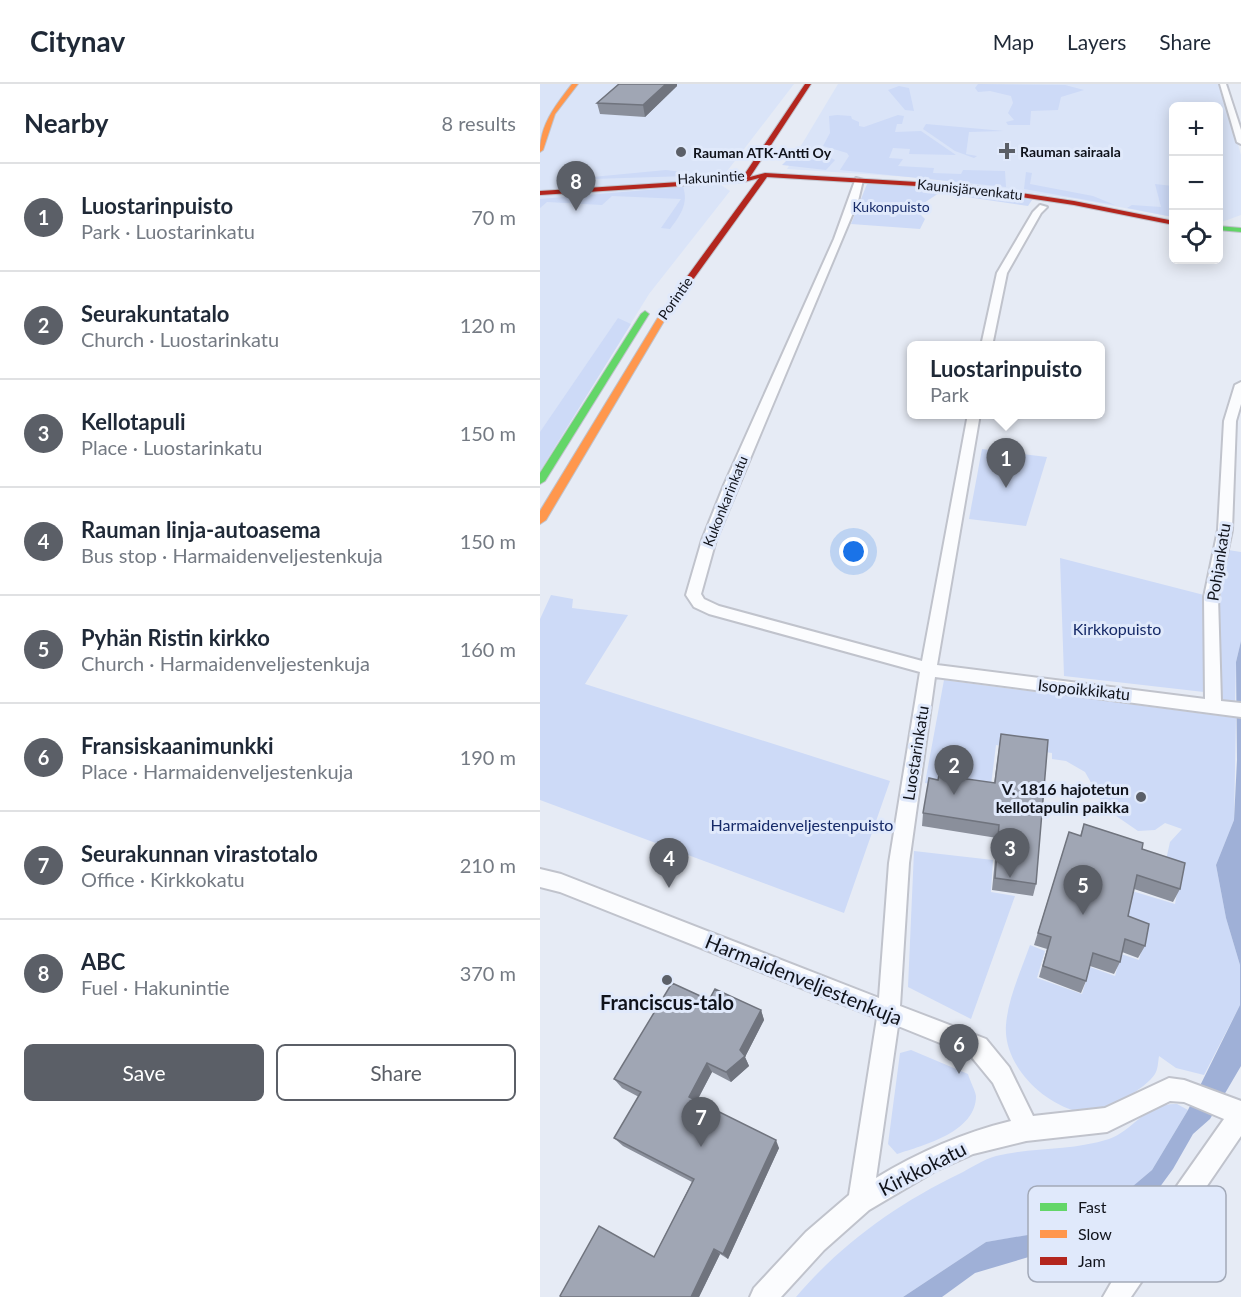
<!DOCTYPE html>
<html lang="en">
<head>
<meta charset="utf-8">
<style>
  :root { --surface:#fff; --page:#f6f6f7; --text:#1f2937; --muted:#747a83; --line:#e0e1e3; --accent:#5b5f67 }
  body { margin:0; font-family:Lato,sans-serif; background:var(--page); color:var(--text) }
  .controls { position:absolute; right:18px; top:18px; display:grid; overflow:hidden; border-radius:9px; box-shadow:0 3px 15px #0003 }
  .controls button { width:54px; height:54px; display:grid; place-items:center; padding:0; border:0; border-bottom:2px solid var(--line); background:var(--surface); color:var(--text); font:30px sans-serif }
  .you { position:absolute; left:314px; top:468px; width:21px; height:21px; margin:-15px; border:4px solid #fff; border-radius:50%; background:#1a73e8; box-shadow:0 0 0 9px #1a73e833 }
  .badge { display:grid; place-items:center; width:39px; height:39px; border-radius:50%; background:var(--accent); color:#fff; font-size:20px; font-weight:700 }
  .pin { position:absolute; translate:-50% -50px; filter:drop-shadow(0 2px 3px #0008) }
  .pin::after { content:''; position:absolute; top:32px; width:21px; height:18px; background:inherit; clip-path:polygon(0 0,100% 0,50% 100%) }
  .popup { position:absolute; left:367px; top:257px; width:198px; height:78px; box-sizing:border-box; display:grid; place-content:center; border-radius:9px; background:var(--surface); filter:drop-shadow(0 2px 4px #0005); font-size:20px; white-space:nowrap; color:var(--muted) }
  .popup b { font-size:22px; color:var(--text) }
  .popup::after { content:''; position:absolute; left:50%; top:100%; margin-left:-12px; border:12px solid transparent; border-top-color:var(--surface) }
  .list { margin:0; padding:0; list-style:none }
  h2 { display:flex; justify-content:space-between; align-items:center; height:78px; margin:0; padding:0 24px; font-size:26px }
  h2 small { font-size:20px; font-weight:400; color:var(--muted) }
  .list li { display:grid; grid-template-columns:39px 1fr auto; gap:18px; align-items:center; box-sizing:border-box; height:108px; padding:0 24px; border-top:2px solid var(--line) }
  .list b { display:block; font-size:22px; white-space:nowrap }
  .list p { margin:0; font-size:20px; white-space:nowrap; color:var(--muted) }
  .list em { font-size:20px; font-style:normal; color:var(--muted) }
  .actions { display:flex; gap:12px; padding:18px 24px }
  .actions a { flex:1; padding:14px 0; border:2px solid var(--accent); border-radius:9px; text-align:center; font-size:21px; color:var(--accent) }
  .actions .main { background:var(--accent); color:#fff }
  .icon { flex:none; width:33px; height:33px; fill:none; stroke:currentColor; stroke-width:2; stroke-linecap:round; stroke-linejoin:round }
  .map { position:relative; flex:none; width:701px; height:1213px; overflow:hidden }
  header { display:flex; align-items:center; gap:36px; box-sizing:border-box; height:84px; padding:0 30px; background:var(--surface); border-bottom:2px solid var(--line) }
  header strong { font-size:28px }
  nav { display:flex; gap:33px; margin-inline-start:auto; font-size:21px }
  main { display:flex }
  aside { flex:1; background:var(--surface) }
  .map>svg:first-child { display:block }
  .built { fill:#dae4f8 }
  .green { fill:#cddaf7 }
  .water { fill:#9fb0d7 }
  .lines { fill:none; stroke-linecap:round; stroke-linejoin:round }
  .street-casing { stroke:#c0c3cc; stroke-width:4 }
  .fast-casing { stroke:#c0c3cc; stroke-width:2 }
  .slow-casing { stroke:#c0c3cc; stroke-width:2 }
  .jam-casing { stroke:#c0c3cc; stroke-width:2 }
  .street { fill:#fbfcfe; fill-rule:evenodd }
  .fast { fill:#63d668; fill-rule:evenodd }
  .slow { fill:#ff974d; fill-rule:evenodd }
  .jam { fill:#b3261e; fill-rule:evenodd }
  .wall { fill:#8a8f9b }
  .shaded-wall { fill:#70747e }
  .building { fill:#a0a6b4; stroke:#70747e; stroke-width:1.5 }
  .poi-dot { fill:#5b5f67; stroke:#e0e9fb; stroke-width:2 }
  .labels { text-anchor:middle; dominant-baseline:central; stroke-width:6; stroke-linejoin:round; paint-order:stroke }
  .far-poi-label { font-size:14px; font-weight:bold; fill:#10131b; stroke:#e0e9fb; text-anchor:start }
  .far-street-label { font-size:14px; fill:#10131b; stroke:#e0e9fb }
  .far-park-label { font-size:14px; fill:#162a68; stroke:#e0e9fb }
  .street-label { font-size:16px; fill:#10131b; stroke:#e0e9fb }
  .park-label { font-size:16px; fill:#162a68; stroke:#e0e9fb }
  .poi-label { font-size:16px; font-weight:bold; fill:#10131b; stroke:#e0e9fb; text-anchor:end }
  .near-street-label { font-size:20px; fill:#10131b; stroke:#e0e9fb }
  .near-poi-label { font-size:20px; font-weight:bold; fill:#10131b; stroke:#e0e9fb }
  .key { fill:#e0e9fb; stroke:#a2a9b8; stroke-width:1.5 }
  .key-label { font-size:16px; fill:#10131b }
</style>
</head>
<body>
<header>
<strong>Citynav</strong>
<nav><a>Map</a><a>Layers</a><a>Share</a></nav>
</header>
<main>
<aside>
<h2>Nearby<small>8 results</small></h2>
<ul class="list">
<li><span class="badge">1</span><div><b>Luostarinpuisto</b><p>Park · Luostarinkatu</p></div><em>70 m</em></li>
<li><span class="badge">2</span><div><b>Seurakuntatalo</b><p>Church · Luostarinkatu</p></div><em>120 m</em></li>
<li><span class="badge">3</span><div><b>Kellotapuli</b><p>Place · Luostarinkatu</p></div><em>150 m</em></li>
<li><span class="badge">4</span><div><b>Rauman linja-autoasema</b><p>Bus stop · Harmaidenveljestenkuja</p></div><em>150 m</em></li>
<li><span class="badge">5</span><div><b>Pyhän Ristin kirkko</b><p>Church · Harmaidenveljestenkuja</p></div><em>160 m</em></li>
<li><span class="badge">6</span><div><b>Fransiskaanimunkki</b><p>Place · Harmaidenveljestenkuja</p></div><em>190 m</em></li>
<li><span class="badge">7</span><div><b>Seurakunnan virastotalo</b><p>Office · Kirkkokatu</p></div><em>210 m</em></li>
<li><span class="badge">8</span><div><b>ABC</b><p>Fuel · Hakunintie</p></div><em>370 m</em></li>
</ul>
<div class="actions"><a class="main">Save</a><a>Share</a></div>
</aside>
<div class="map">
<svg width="701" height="1213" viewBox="0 0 701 1213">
  <rect width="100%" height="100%" fill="#e6ebf5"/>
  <!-- built -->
  <g class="built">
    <path d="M 0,0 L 254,0 L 178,99 L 190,107 L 109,210 L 0,387 Z"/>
    <path d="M 298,0 L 681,0 L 701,71 L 701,131 L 679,139 L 678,22 L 634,22 L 633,133 L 536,115 L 385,94 L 247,85 Z"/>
  </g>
  <!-- green -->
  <g class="green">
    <path d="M 438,0 L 525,1 L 544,6 L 521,13 L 518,26 L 491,27 L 490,41 L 468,41 L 466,38 L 474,36 L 468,29 L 473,19 L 471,12 L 450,7 L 438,8 L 435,4 Z"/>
    <path d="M 359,2 L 369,4 L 374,27 L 365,26 L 348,6 Z"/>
    <path d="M 297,31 L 311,32 L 312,35 L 319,38 L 319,42 L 324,43 L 358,31 L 364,32 L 362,40 L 357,40 L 355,48 L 381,47 L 416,71 L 369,70 L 370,65 L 353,64 L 349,74 L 363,75 L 358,82 L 394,84 L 393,89 L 421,90 L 423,86 L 465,87 L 466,103 L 300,86 L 309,72 L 307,69 L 283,62 L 290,49 L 289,32 Z"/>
    <path d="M 386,40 L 464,47 L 429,48 L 426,70 L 437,72 L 434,74 L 415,67 L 386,47 L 383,45 Z"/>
    <path d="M 291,74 L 295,76 L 286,86 L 242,81 L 246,77 Z"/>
    <path d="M 126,86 L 150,89 L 148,92 L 21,96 Z"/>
    <path d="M 486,88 L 492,89 L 490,100 L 553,112 L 575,121 L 484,105 Z"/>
    <path d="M 327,100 L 405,104 L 492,116 L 488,122 L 399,109 L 375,125 L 385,135 L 380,145 L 311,140 Z"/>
    <path d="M 615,100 L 633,102 L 633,133 L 587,124 L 592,121 L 621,123 Z"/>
    <path d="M 143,103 C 149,119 140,132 130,145 L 121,144 L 141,115 L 72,112 L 62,121 L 7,118 L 0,124 L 0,115 Z"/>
    <path d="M 78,234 L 91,240 L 0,387 L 0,348 Z"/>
    <path d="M 442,365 L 507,373 L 486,442 L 429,435 Z"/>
    <path d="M 688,466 L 701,468 L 701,557 L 696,578 L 695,619 L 678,616 L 677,533 Z"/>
    <path d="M 520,474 L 664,511 L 664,608 L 524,592 Z"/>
    <path d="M 11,511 L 33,515 L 32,524 L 88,531 L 45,600 L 350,697 L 304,829 L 0,716 L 0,535 Z"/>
    <path d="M 404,596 L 696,634 L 694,736 L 676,781 L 686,834 L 700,881 L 700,921 L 664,991 L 636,984 L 619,972 C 618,978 618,985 615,990 C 606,1004 566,1028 549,1030 C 546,1031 540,1028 536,1027 C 501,1018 463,980 466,941 C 468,914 481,887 490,861 L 505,867 L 497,894 L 542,910 L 550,883 L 575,892 L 581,870 L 599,876 L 605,851 L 584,843 L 592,807 L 635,820 L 640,791 L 624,785 L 630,758 L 642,745 L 625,739 L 615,746 L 598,747 L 566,725 L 545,688 L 526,677 L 512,675 L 512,669 L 456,661 L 450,709 L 385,699 Z"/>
    <path d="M 374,767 L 453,776 L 451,808 L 475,812 L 431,935 L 368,903 Z"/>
    <path d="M 371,966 L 428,990 C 430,997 435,1006 436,1012 C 436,1048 384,1061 357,1070 L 348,1060 L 360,969 Z"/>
    <path d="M 637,1020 L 648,1026 L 612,1086 L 547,1142 L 446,1158 L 363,1213 L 256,1213 C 301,1160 357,1120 419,1090 C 431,1084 444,1075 456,1072 C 493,1063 532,1067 569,1055 C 593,1047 605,1019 637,1020 Z"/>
  </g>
  <!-- water -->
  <path class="water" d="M 701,557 L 701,982 L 670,1035 L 653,1050 L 633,1085 L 606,1122 L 579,1150 L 546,1156 L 435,1189 L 402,1213 L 363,1213 L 446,1158 L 547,1141 L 612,1086 L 648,1026 L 700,921 L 700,881 L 686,834 L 676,781 L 694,736 L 697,676 L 696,578 Z"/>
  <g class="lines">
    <defs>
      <g id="street">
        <path d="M 680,0 L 686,0 L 701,46 L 701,60 L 697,58 Z"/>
        <path d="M 316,94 L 323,96 L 318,117 L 176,456 L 161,510 L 164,515 L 179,522 L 382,577 L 428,330 L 440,330 L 397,581 L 665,615 L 664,513 L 678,446 L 684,337 L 695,301 L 701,298 L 701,320 L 696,337 L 692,446 L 678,513 L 681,617 L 701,619 L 701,633 L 395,593 L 369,779 L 360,922 L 446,955 L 469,983 L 493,1032 L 565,1024 L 629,994 L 644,996 L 701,1017 L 701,1052 L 591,1213 L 563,1213 L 582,1180 L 684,1035 L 644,1018 L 630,1017 L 567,1048 L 486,1057 L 433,1070 L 395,1087 L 329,1126 L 284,1166 L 241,1213 L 210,1213 L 214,1204 L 266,1148 L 309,1111 L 337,934 L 20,808 L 0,803 L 0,785 L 21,790 L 339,914 L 349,779 L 380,588 L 169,530 L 154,523 L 146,511 L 162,456 L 184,401 L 294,155 ZM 358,942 L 430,971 L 453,999 L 471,1037 C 422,1049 379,1068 336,1094 Z"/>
        <path d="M 500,121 L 507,123 L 501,129 L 467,189 L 452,262 L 441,262 L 457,189 L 493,128 Z"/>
      </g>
      <g id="fast">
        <path d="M 678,142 L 701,144 L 701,148 L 678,146 Z"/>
        <path d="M 105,227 L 109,230 L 5,397 L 0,400 L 0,389 L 101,230 Z"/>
      </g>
      <g id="slow">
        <path d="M 32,0 L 38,0 L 15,30 L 3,66 L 0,68 C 0,40 16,21 32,0 Z"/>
        <path d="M 126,224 L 130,227 L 6,436 L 0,440 L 0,427 L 122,227 Z"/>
      </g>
      <path id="jam" d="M 265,0 L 271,0 L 210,93 L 225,89 L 427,101 L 534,117 L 634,137 L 634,141 L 534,121 L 427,105 L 227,93 L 129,229 L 126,230 L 122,227 L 219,94 L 204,98 L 0,111 L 0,107 L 202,94 Z"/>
    </defs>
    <!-- street casing -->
    <use href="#street" class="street-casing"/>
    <!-- fast casing -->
    <use href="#fast" class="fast-casing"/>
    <!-- slow casing -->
    <use href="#slow" class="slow-casing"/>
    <!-- jam casing -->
    <use href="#jam" class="jam-casing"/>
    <!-- street -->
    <use href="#street" class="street"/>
    <!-- fast -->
    <use href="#fast" class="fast"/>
    <!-- slow -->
    <use href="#slow" class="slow"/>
    <!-- jam -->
    <use href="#jam" class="jam"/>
  </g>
  <!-- wall -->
  <g class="wall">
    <path d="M 79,0 L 137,0 L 137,2 L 105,33 L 60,30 L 57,19 Z"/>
    <path d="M 461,650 L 496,800 L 493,812 L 452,806 L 457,754 L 382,742 L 383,729 L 454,699 Z"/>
    <path d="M 544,740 L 602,765 L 640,805 L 633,818 L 594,805 L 588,832 L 605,862 L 598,874 L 582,868 L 580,878 L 574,890 L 550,882 L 546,897 L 541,909 L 499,893 L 507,865 L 494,861 L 529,748 L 540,752 Z"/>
    <path d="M 169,916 L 221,926 L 224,936 L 205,973 L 209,982 L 191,998 L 172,988 L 157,1017 L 239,1064 L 188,1175 L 180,1170 L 159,1213 L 22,1213 L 114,1173 L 152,1098 L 83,1062 L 74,1054 L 99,1013 L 82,1004 L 74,995 Z"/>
  </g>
  <!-- shaded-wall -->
  <g class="shaded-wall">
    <path d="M 126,0 L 137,0 L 137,2 L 105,33 L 103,21 Z"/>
    <path d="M 221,926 L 224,936 L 205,973 L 209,982 L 191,998 L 186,988 L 200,966 Z"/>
    <path d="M 167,979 L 172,988 L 154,1022 L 149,1013 Z"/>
    <path d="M 236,1056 L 239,1064 L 188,1175 L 183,1170 Z"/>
    <path d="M 174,1165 L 180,1170 L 159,1213 L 151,1213 Z"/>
  </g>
  <!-- building -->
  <g class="building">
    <path d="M 79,0 L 126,0 L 103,21 L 57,19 Z"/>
    <path d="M 461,650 L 508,656 L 496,800 L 455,794 L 459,741 L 383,729 L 389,694 L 398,696 L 399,691 L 455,699 Z"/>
    <path d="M 544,740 L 603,759 L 602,765 L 645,779 L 640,805 L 597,791 L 588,832 L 609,840 L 605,862 L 585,855 L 580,878 L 553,869 L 546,897 L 503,882 L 511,853 L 498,849 L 529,748 L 541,752 Z"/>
    <path d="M 132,899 L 169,916 L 175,905 L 221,926 L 200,966 L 205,972 L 186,988 L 167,979 L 149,1013 L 236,1056 L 183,1170 L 174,1165 L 151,1213 L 22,1213 L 20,1212 L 59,1142 L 114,1173 L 154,1095 L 74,1054 L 101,1008 L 74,995 Z"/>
  </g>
  <!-- markers -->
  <g class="poi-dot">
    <path d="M464 58h6v6h6v6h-6v6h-6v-6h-6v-6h6z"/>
    <circle cx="141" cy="68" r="6"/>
    <circle cx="601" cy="713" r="6"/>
    <circle cx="127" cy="896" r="6"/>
  </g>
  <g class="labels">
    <!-- far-poi labels -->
    <g class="far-poi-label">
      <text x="480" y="67">Rauman sairaala</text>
      <text x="153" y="68">Rauman ATK-Antti Oy</text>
    </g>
    <!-- far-street labels -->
    <g class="far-street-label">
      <text transform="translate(171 93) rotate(-3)">Hakunintie</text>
      <text transform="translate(430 105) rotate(6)">Kaunisjärvenkatu</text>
      <text transform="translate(135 214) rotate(-55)">Porintie</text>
      <text transform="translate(185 417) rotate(-68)">Kukonkarinkatu</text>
    </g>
    <!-- far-park labels -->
    <g class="far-park-label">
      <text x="351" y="122">Kukonpuisto</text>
    </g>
    <!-- street labels -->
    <g class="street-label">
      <text transform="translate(678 478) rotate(-81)">Pohjankatu</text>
      <text transform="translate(544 605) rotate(6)">Isopoikkikatu</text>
      <text transform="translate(375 669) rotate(-81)">Luostarinkatu</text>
    </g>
    <!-- park labels -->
    <g class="park-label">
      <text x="577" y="544">Kirkkopuisto</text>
      <text x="262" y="740">Harmaidenveljestenpuisto</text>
    </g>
    <!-- poi labels -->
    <g class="poi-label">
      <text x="589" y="704">V. 1816 hajotetun<tspan x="589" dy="18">kellotapulin paikka</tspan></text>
    </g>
    <!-- near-street labels -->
    <g class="near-street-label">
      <text transform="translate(264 895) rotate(22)">Harmaidenveljestenkuja</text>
      <text transform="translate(382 1084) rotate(-27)">Kirkkokatu</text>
    </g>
    <!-- near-poi labels -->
    <g class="near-poi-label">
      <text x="127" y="918">Franciscus-talo</text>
    </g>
  </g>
  <!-- legend -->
  <rect x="488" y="1102" width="198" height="96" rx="9" class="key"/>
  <rect x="500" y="1119" width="27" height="8" fill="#63d668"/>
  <rect x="500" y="1146" width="27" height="8" fill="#ff974d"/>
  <rect x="500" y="1173" width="27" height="8" fill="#b3261e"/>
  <g class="key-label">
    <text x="538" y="1129">Fast</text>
    <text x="538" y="1156">Slow</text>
    <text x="538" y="1183">Jam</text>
  </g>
</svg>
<div class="controls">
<button>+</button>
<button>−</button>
<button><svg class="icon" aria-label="locate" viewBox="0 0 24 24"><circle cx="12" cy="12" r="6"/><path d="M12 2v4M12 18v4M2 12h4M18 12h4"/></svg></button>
</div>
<div class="you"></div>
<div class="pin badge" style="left:466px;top:404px">1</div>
<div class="popup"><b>Luostarinpuisto</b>Park</div>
<div class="pin badge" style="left:414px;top:711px">2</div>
<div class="pin badge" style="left:470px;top:794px">3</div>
<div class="pin badge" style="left:129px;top:804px">4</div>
<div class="pin badge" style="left:543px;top:831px">5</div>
<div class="pin badge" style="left:419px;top:990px">6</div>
<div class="pin badge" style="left:161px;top:1063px">7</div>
<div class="pin badge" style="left:36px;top:127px">8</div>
</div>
</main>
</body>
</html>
